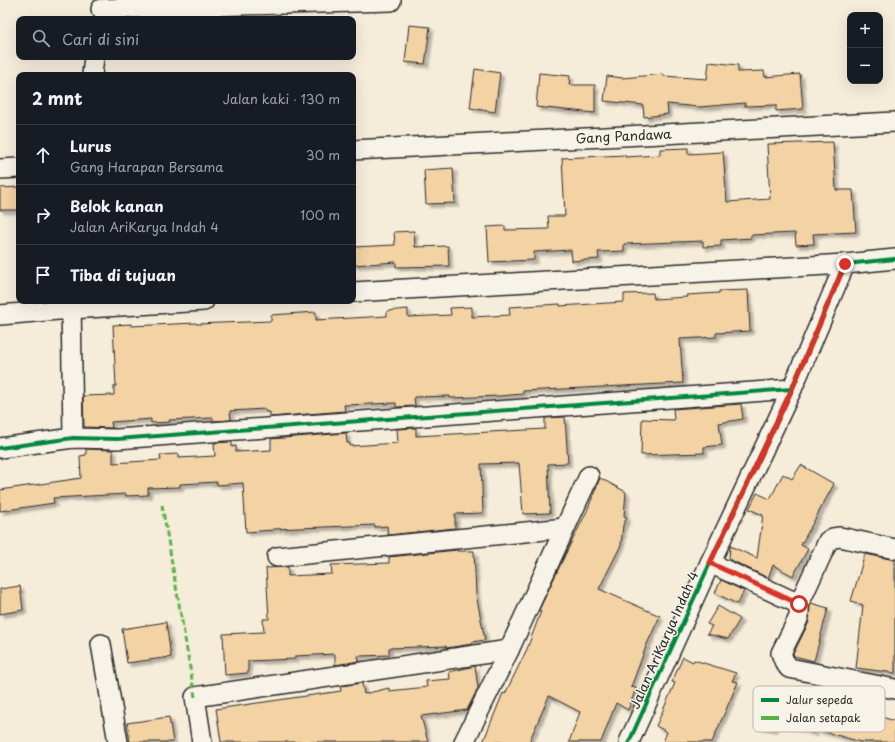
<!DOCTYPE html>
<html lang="id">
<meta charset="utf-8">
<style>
:root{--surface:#171b24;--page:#20242c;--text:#f1f3f6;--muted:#9ea1a6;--line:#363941}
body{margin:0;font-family:"Playpen Sans",sans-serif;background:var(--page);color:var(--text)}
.controls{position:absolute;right:12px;top:12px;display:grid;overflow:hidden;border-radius:8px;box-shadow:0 4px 16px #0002}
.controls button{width:36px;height:36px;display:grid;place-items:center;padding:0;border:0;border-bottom:1px solid var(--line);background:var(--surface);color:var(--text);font:20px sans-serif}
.stop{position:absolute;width:12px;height:12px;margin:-9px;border:3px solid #d93025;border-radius:50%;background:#fff}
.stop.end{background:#d93025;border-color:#fff;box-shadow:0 1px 4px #0008}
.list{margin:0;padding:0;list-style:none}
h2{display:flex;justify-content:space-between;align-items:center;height:52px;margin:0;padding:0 16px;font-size:17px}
h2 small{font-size:13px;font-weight:400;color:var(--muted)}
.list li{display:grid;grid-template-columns:26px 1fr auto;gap:12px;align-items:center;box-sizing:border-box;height:60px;padding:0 16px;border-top:1px solid var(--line)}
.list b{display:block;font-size:15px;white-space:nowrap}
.list p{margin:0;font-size:13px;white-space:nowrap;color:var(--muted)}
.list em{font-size:13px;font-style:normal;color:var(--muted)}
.icon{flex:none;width:22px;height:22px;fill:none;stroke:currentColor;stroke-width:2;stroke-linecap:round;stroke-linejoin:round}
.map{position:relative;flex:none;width:895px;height:742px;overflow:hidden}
.search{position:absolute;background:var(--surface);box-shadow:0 4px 16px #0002;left:16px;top:16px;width:340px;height:44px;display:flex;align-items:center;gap:10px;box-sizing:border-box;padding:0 14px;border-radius:8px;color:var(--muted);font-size:15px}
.panel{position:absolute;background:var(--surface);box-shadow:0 4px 16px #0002;left:16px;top:72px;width:340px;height:232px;border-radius:8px}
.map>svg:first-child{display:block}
.building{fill:#f3d2a4;stroke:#2b2b2b;filter:url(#shadow)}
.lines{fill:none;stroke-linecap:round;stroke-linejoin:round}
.street-casing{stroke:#2b2b2b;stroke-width:22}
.street{stroke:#f7f3e8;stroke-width:19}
.quiet{stroke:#56b246;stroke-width:3;stroke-dasharray:6 3;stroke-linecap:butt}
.cycleway-casing{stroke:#f7f3e8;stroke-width:6}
.cycleway{stroke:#00873e;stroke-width:4}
.route{stroke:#d93025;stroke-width:5}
.labels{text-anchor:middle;stroke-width:3;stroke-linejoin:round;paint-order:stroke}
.street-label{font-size:13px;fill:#2b2b2b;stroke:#f7f3e8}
.key{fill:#f7f3e8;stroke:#bab7af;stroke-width:1}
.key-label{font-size:11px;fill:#2b2b2b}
</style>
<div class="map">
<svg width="895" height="742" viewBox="0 0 895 742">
<defs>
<filter id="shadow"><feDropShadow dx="3.5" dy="3.5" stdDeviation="1" flood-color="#0004"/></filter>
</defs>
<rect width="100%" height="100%" fill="#f6ecda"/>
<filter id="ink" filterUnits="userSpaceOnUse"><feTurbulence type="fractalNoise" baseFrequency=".025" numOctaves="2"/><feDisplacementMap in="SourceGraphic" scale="8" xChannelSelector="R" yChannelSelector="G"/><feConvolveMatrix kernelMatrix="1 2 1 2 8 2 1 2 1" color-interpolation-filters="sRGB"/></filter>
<g filter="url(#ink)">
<path class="building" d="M409 25 430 27 425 64 405 62Z
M709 62 738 65V72L764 71 765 77 800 74 803 109 776 111V105L745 106V103L700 107 667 104 668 114 644 117 643 105 604 101 607 76 623 78 663 74V76L707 79Z
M475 69 500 73 495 112 470 108Z
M539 73 570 76 569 85H595V113L536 107Z
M833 142 836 190H853L856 232 813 234 814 244 796 245 795 233 751 235V238L721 240V246L703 247V241L624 244V251L598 252 599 259 572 261 571 250 534 252V260L489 262 487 227 505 226V230L549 229 548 216H565L562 158 625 155V157L660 155V149L688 148V154L723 152 727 202 770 199 767 144Z
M453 168 455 203 426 204 424 170Z
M19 187V210H0V188Z
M414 231 415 247 448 246 449 266 396 267V262L353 265V247L395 245 394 232Z
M748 290 750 331 716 333V337L680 339 683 383 523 391V394L499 396 450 398V396L414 397 415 406 396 407V403L344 405 345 411 270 417V412H266L265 409 230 411 231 420 213 421V418L169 420 170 422 151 423V419L111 422 112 428 84 427 83 396 114 395V386H116L113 325 131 324V326L196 323V324L271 321V315L316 312V320L387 316V311L408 309V317L451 315 450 308 472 307V317L510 315 509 307 560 304V306L624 302V294L653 293 654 299 688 297 687 295 719 293V291Z
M741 404 743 419 719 423 722 445 704 447V453L641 455 642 419 674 420 673 409Z
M565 417 568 463 548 464 550 513 523 514 519 463 481 464 483 513 455 514V528L388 535 387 526 375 527V525L273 529V530L246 532 243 483 217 485V482L180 484V487L148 488V495L126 496V494L53 498 54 503 0 511V490L81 478 80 456 86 455V449L113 450V463L161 460 160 455 179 454V458L215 456 214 443 232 442V447L236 446V452L271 450V439L346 433 347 443H350V446L398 443 397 429 416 428V436L545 429V418Z
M801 465 834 484 801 545 808 549 793 576 773 565 768 578 729 559 730 546 757 558 763 515 749 509 757 493 770 499 783 474 792 479Z
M600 478 626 492 624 516 627 517 623 525 621 545 599 589 660 616 647 644 631 687 636 688 628 710 616 703 601 742H569L580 712 549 696 529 742H483L503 693 505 694 527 649 541 611 539 610 566 553 587 511Z
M457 550V551H474L476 594 485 640 472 642V644L446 648V646L389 648V655L358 656 359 661 335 665V654L295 656V659L248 661V673L225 675 223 634 264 632 263 619H269L266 568 288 567V576L332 574 331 565 389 563V557Z
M865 554 895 560V673L856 668 863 605 851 601Z
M721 580 744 591 737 604 715 593Z
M20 586 23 610 0 614V589Z
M811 603 828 608 814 661 794 656 793 654 809 622 810 606Z
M718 606 740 619 728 639 707 634 712 626 707 624Z
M166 622 171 657 127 663 122 629Z
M683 657 693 662 694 660 736 673 732 681 738 682 712 742H663L667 732 656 726 675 683 672 682Z
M475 666 478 688 467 710 421 716 428 742H221L216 709 341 691 340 686 362 683 364 694 389 688V691L427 687 426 681 450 679 449 672Z
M763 689 788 695 789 690 895 721V742H861L815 729 814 733 776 721 774 729 755 725Z
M169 717 173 742H130L127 723Z"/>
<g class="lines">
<g class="street-casing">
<g id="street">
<path d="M101 9 391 1"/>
<path d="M92 75 94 57"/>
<path id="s1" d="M353 150 895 122"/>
<path d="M0 169 19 168"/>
<path d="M353 292 845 264"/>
<path d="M71 301 73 438"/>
<path d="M0 315 70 309 204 301"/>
<path d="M0 448 73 438 117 439 792 389"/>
<path d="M277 557 565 528"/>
<path d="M710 563 799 604V617L781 653 784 661 789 668 895 689"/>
<path d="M799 604 828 541 833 538 840 537 895 549"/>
<path d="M101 644 118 742"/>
<path d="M202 742 195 697 509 650"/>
<path d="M464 742 509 650 589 476"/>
<path d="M629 742 710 563 792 389 845 264 895 259"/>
</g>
</g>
<use href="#street" class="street"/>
<path class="quiet" d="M162 505 195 697"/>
<g class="cycleway-casing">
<path id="cycleway" d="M0 448 73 438 117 439 792 389
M629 742 710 563 792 389 845 264 895 259"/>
</g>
<use href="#cycleway" class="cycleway"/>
</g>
</g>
<g class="lines" filter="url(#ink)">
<path class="route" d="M799 604 710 563 792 389 845 264"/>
</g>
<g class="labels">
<g class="street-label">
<text dy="5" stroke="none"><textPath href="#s1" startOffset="271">Gang Pandawa</textPath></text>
<text transform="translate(664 640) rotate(-66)" y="5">Jalan AriKarya Indah 4</text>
</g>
</g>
<rect x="753" y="686" width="132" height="46" rx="6" class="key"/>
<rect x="761" y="698" width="18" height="4" fill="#00873e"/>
<rect x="761" y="716" width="18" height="4" fill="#56b246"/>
<g class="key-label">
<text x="786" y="704">Jalur sepeda</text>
<text x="786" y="722">Jalan setapak</text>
</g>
</svg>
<div class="controls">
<button>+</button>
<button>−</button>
</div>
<div class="stop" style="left:799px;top:604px"></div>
<div class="stop end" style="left:845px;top:264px"></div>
<div class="search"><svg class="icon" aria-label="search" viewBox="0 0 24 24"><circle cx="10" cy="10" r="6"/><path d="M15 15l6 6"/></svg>Cari di sini</div>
<section class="panel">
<h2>2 mnt<small>Jalan kaki · 130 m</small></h2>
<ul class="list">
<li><svg class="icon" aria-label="ahead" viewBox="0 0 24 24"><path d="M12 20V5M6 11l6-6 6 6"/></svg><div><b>Lurus</b><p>Gang Harapan Bersama</p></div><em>30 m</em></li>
<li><svg class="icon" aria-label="right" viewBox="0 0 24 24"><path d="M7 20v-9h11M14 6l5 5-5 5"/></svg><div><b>Belok kanan</b><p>Jalan AriKarya Indah 4</p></div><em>100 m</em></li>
<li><svg class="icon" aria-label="arrive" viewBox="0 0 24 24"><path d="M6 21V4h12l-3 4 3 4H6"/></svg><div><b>Tiba di tujuan</b></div></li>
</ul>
</section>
</div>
